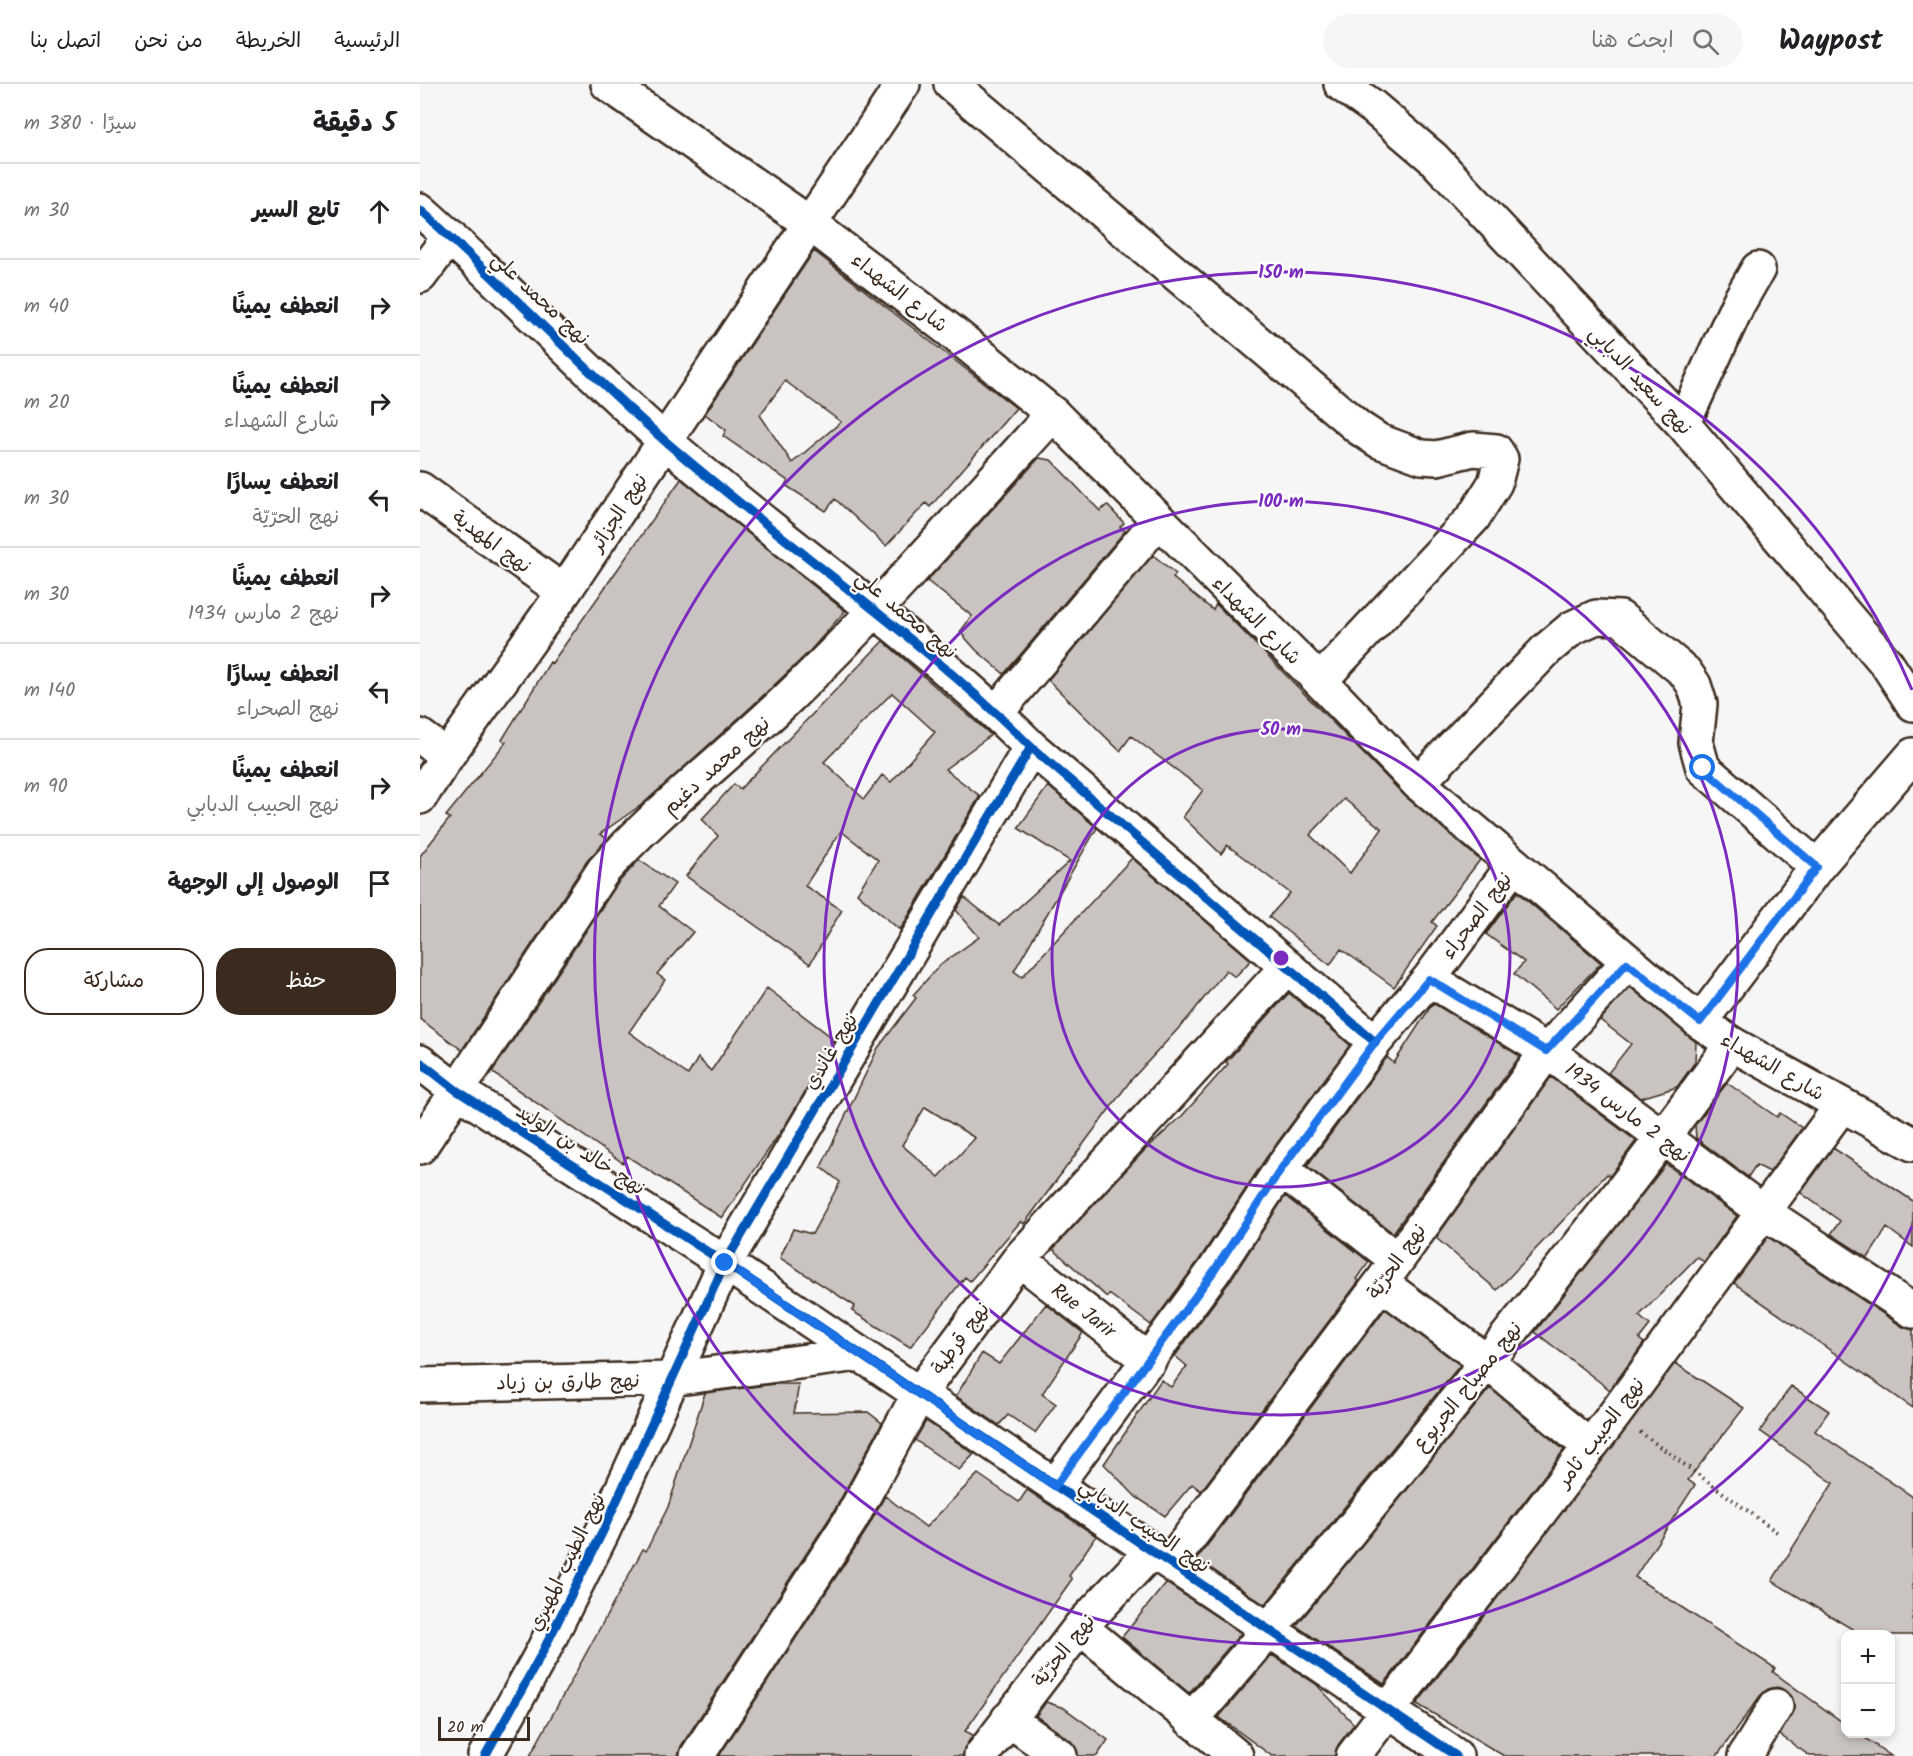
<!DOCTYPE html>
<html lang="ar">
<meta charset="utf-8">
<style>
:root{--surface:#fff;--page:#f6f6f6;--text:#202124;--muted:#757577;--line:#e0e0e0;--accent:#3b2a1e}
body{margin:0;font-family:Kalam,"Playpen Sans Arabic",sans-serif;background:var(--page);color:var(--text);direction:rtl}
.controls{position:absolute;right:18px;bottom:18px;display:grid;overflow:hidden;border-radius:12px;box-shadow:0 3px 9px #0003}
.controls button{width:54px;height:54px;display:grid;place-items:center;padding:0;border:0;border-bottom:2px solid var(--line);background:var(--surface);color:var(--text);font:30px sans-serif}
.scale{position:absolute;left:18px;bottom:15px;width:92px;box-sizing:border-box;padding-left:6px;border:3px solid #3b2a1e;border-top:0;font-size:16px;line-height:21px;white-space:nowrap;color:#3b2a1e;-webkit-text-stroke:4px #fff;paint-order:stroke}
.stop{position:absolute;width:18px;height:18px;margin:-14px;border:4px solid #1a73e8;border-radius:50%;background:#fff}
.stop.end{background:#1a73e8;border-color:#fff;box-shadow:0 2px 6px #0008}
.list{margin:0;padding:0;list-style:none}
h2{display:flex;justify-content:space-between;align-items:center;height:78px;margin:0;padding:0 24px;font-size:26px}
h2 small{font-size:20px;font-weight:400;color:var(--muted)}
.list li{display:grid;grid-template-columns:39px 1fr auto;gap:18px;align-items:center;box-sizing:border-box;height:96px;padding:0 24px;border-top:2px solid var(--line)}
.list b{display:block;font-size:22px;white-space:nowrap}
.list p{margin:0;font-size:20px;white-space:nowrap;color:var(--muted)}
.list em{font-size:20px;font-style:normal;color:var(--muted)}
.actions{display:flex;gap:12px;padding:18px 24px}
.actions a{flex:1;padding:14px 0;border:2px solid var(--accent);border-radius:24px;text-align:center;font-size:21px;color:var(--accent)}
.actions .main{background:var(--accent);color:#fff}
.icon{flex:none;width:33px;height:33px;fill:none;stroke:currentColor;stroke-width:2;stroke-linecap:round;stroke-linejoin:round}
.map{position:relative;flex:none;width:1493px;height:1672px;overflow:hidden;direction:ltr}
header{display:flex;align-items:center;gap:36px;box-sizing:border-box;height:84px;padding:0 30px;background:var(--surface);border-bottom:2px solid var(--line)}
header strong{font-size:28px}
nav{display:flex;gap:33px;margin-inline-start:auto;font-size:21px}
.search{width:420px;height:54px;background:var(--page);display:flex;align-items:center;gap:15px;box-sizing:border-box;padding:0 21px;border-radius:33px;color:var(--muted);font-size:22px}
main{display:flex}
aside{flex:1;background:var(--surface)}
.map>svg:first-child{display:block}
.building{fill:#c9c3c1;stroke:#3b2a1e;stroke-width:1.5;fill-rule:evenodd}
.lines{fill:none;stroke-linecap:round;stroke-linejoin:round}
.street-casing{stroke:#3b2a1e;stroke-width:38}
.secondary-casing{stroke:#3b2a1e;stroke-width:38}
.path{stroke:#3b2a1e;stroke-width:4;stroke-dasharray:1.5 4.5;stroke-linecap:butt}
.street{stroke:#fff;stroke-width:33}
.secondary{stroke:#fff;stroke-width:33}
.cycleway-casing{stroke:#fff;stroke-width:13}
.cycleway{stroke:#0057b8;stroke-width:9}
.route{stroke:#1a73e8;stroke-width:8}
.ring{fill:none;stroke:#7b2cbf;stroke-width:3}
.labels{text-anchor:middle;stroke-width:4.5;stroke-linejoin:round;paint-order:stroke}
.street-label{font-size:20px;fill:#3b2a1e;stroke:#fff}
.centre{fill:#7b2cbf;stroke:#fff;stroke-width:3}
.ring-label{font-size:18px;text-anchor:middle;font-weight:bold;fill:#7b2cbf;stroke:#fff;stroke-width:4.5;stroke-linejoin:round;paint-order:stroke}
</style>
<header>
<strong>Waypost</strong>
<div class="search"><svg class="icon" aria-label="search" viewBox="0 0 24 24"><circle cx="10" cy="10" r="6"/><path d="M15 15l6 6"/></svg>ابحث هنا</div>
<nav><a>الرئيسية</a><a>الخريطة</a><a>من نحن</a><a>اتصل بنا</a></nav>
</header>
<main>
<div class="map">
<svg width="1493" height="1672" viewBox="0 0 1493 1672">
<rect width="100%" height="100%" fill="#f7f6f6"/>
<filter id="ink" filterUnits="userSpaceOnUse"><feTurbulence type="fractalNoise" baseFrequency=".0167" numOctaves="2"/><feDisplacementMap in="SourceGraphic" scale="12" xChannelSelector="R" yChannelSelector="G"/><feConvolveMatrix kernelMatrix="1 2 1 2 8 2 1 2 1" color-interpolation-filters="sRGB"/></filter>
<g filter="url(#ink)">
<path class="building" d="M394 167 596 324 510 423 506 419 466 462 415 415 406 427 365 401 368 397 303 352 306 346 285 330ZM365 297 421 338 372 379 340 331Z
M619 374 631 376 680 427 687 421 704 439 700 443 705 447 584 590 556 566 540 548 552 532 507 497Z
M261 395 425 527 388 569 330 624 224 719 180 750 187 755 167 777 42 966 0 935V772L30 734 26 732 86 658 82 656 130 578 132 579Z
M733 471 756 490 753 494 793 526 796 520 985 712 1060 776 1012 838 1017 842 974 903 921 865 910 881 849 833 870 809 807 761 801 770 763 733 783 706 711 652 700 667 628 596ZM924 715 962 745 930 789 890 751Z
M463 557 571 651 525 685 560 712 480 846 437 809 458 776 421 747 385 802 422 826 390 880 266 792 298 752 282 735 314 700 320 705ZM472 609 515 648 471 698 462 691 444 715 404 678Z
M628 702 677 744 594 887 602 893 712 774 831 876 815 893 806 886 769 933 711 996 604 1140 601 1137 550 1197 545 1193 490 1263 432 1227 435 1222 360 1174 373 1145 392 1150 420 1098 401 1083 458 964 496 914 493 911 519 882 559 853 536 826 544 813 579 841 650 777 598 744ZM505 1023 555 1054 519 1093 482 1061Z
M219 776 255 800 239 822 273 848 237 890 245 896 209 948 268 991 278 974 291 987 347 904 414 955 412 958 416 956 366 1040 302 1134 207 1072 203 1079 72 988 198 799Z
M1097 808 1181 879 1136 925 1094 890 1104 878 1066 850Z
M1210 903 1276 958 1275 978 1257 1003 1221 1014 1188 989 1211 960 1180 936Z
M869 909 930 961 846 1074 779 1176 731 1241 689 1210 687 1213 633 1165 723 1068 761 1033 808 980 806 978Z
M1013 919 1100 972 973 1149 887 1082 967 973 974 979Z
M1131 993 1216 1057 1190 1092 1187 1090 1077 1206 1016 1154Z
M1307 999 1357 1033 1360 1029 1382 1044 1350 1088 1336 1081 1328 1093 1276 1054 1275 1041Z
M1413 1064 1493 1117V1163L1467 1144 1448 1174 1411 1150 1420 1137 1381 1109Z
M1246 1080 1317 1132 1284 1178 1277 1173 1219 1232 1230 1241 1219 1255 1224 1259 1190 1306 1115 1248Z
M865 1112 949 1178 937 1195 939 1197 781 1407 772 1400 745 1432 716 1413 684 1380 741 1296 751 1303 767 1282 755 1272 810 1197Z
M1348 1153 1483 1243 1493 1246V1324L1314 1199Z
M626 1220 663 1249 622 1310 636 1320 615 1349 588 1331 579 1341 536 1312 562 1269 579 1280Z
M965 1225 1040 1281 845 1521 777 1475Z
M1255 1279 1324 1324 1268 1396 1275 1401 1215 1493 1355 1584 1353 1588 1425 1640V1650H1439L1471 1672H1390L1360 1651 1375 1622 1372 1613 1365 1606 1357 1603 1348 1605 1340 1612 1297 1672H1084L997 1620Z
M355 1300H379L374 1329 448 1328 462 1339 414 1427 261 1662 258 1672H110L223 1465 226 1467 248 1423 285 1309Z
M1371 1302 1409 1327 1395 1347 1493 1413V1551H1442L1352 1497 1413 1399 1340 1347Z
M1070 1304 1144 1366 964 1600 876 1542Z
M506 1337 554 1370 539 1386 495 1356Z
M558 1390 599 1418 607 1406 676 1452 649 1492 652 1495 545 1647 553 1651 546 1661 543 1672H299L446 1447 465 1412 506 1443Z
M746 1499 821 1549 769 1609 702 1553Z
M852 1571 896 1600 934 1640 918 1661 915 1672H852L799 1633Z
M626 1618 644 1624 688 1656 677 1672H658L651 1657 616 1632Z"/>
<g class="lines">
<g class="street-casing">
<path id="street" d="M531 0 939 344 959 357 1002 373 1017 374 1053 365 1076 367 1081 375 1075 399 1053 434 900 597
M921 0 953 23 1013 74 1263 340 1467 580 1493 620
M0 126C84 200 161 283 245 357 365 461 498 551 611 663L955 958
M0 192 30 152
M1263 340 1318 220 1338 185
M0 405 144 508
M576 629 738 437
M0 652 27 672
M998 699 1126 566 1152 544 1176 533 1200 534 1265 588 1274 601 1280 620 1276 659 1283 684 1397 783
M0 713 27 672 144 508 483 0
M1009 895 1127 967 1342 1127 1493 1227
M1280 938 1397 783 1493 671
M0 978 36 1006 305 1179 1036 1672
M0 1063 183 787C238 725 306 674 366 616 460 526 545 426 633 330
M861 1085 977 1176
M599 1175 729 1277
M961 1199 1067 1278 1169 1362
M0 1301 251 1295 439 1270
M635 1402 794 1187 861 1085 955 958 1009 895 1093 782
M750 1479 961 1199 1127 967 1207 879
M660 1543 816 1672
M588 1635 640 1672
M771 1636C857 1538 938 1437 1020 1336 1120 1212 1219 1088 1312 960
M65 1672 122 1569 183 1447 305 1179 611 663
M277 1672 430 1437 499 1310 599 1175 866 884
M561 1672 660 1543 732 1467
M933 1672 1195 1330 1422 1021
M1325 1672 1356 1622"/>
</g>
<g class="secondary-casing">
<path id="secondary" d="M188 0 389 139 532 248 633 330 900 597 998 699 1280 938 1312 960 1493 1060"/>
</g>
<path class="path" d="M1220 1348 1358 1449"/>
<use href="#street" class="street"/>
<use href="#secondary" class="secondary"/>
<g class="cycleway-casing">
<path id="cycleway" d="M0 126C84 200 161 283 245 357 365 461 498 551 611 663L955 958
M0 978 36 1006 305 1179 1036 1672
M65 1672 122 1569 183 1447 305 1179 611 663"/>
</g>
<use href="#cycleway" class="cycleway"/>
</g>
</g>
<g class="lines" filter="url(#ink)">
<path class="route" d="M305 1179 635 1402 794 1187 861 1085 955 958 1009 895 1126 967 1207 879 1280 938 1397 783 1283 684"/>
</g>
<g class="ring">
<circle cx="861" cy="874" r="229"/>
<circle cx="861" cy="874" r="457"/>
<path d="M1492 1142A686 686 0 1 1 1492 606"/>
</g>
<g class="labels">
<g class="street-label">
<text transform="translate(480 208) rotate(38)" y="7">شارع الشهداء</text>
<text transform="translate(121 214) rotate(43)" y="7">نهج محمد علي</text>
<text transform="translate(1221 296) rotate(47)" y="7">نهج سعيد الدبابي</text>
<text transform="translate(198 428) rotate(-57)" y="7">نهج الجزائر</text>
<text transform="translate(72 457) rotate(36)" y="7">نهج المهدية</text>
<text transform="translate(487 530) rotate(40)" y="7">نهج محمد علي</text>
<text transform="translate(837 536) rotate(45)" y="7">شارع الشهداء</text>
<text transform="translate(296 681) rotate(-42)" y="7">نهج محمد دغيم</text>
<text transform="translate(1056 831) rotate(-53)" y="7">نهج الصحراء</text>
<text transform="translate(410 967) rotate(-59)" y="7">نهج غاندي</text>
<text transform="translate(1353 982) rotate(30)" y="7">شارع الشهداء</text>
<text transform="translate(1208 1028) rotate(37)" y="7">نهج 2 مارس 1934</text>
<text transform="translate(161 1065) rotate(33)" y="7">نهج خالد بن الوليد</text>
<text transform="translate(976 1177) rotate(-55)" y="7">نهج الحرّيّة</text>
<text transform="translate(664 1226) rotate(38)" y="7">Rue Jarir</text>
<text transform="translate(540 1254) rotate(-54)" y="7">نهج قرطبة</text>
<text transform="translate(148 1297) rotate(-1)" y="7">نهج طارق بن زياد</text>
<text transform="translate(1047 1302) rotate(-51)" y="7">نهج مصباح الجربوع</text>
<text transform="translate(1180 1348) rotate(-53)" y="7">نهج الحبيب ثامر</text>
<text transform="translate(725 1441) rotate(34)" y="7">نهج الحبيب الدبابي</text>
<text transform="translate(146 1478) rotate(-64)" y="7">نهج الطيب المهيري</text>
<text transform="translate(643 1566) rotate(-51)" y="7">نهج الحرّيّة</text>
</g>
</g>
<circle cx="861" cy="874" r="9" class="centre"/>
<g class="ring-label">
<text x="861" y="194">150 m</text>
<text x="861" y="423">100 m</text>
<text x="861" y="651">50 m</text>
</g>
</svg>
<div class="controls">
<button>+</button>
<button>−</button>
</div>
<div class="scale">20 m</div>
<div class="stop" style="left:1283px;top:684px"></div>
<div class="stop end" style="left:305px;top:1179px"></div>
</div>
<aside>
<h2>5 دقيقة<small>سيرًا · 380 m</small></h2>
<ul class="list">
<li><svg class="icon" aria-label="ahead" viewBox="0 0 24 24"><path d="M12 20V5M6 11l6-6 6 6"/></svg><div><b>تابع السير</b></div><em>30 m</em></li>
<li><svg class="icon" aria-label="right" viewBox="0 0 24 24"><path d="M7 20v-9h11M14 6l5 5-5 5"/></svg><div><b>انعطف يمينًا</b></div><em>40 m</em></li>
<li><svg class="icon" aria-label="right" viewBox="0 0 24 24"><path d="M7 20v-9h11M14 6l5 5-5 5"/></svg><div><b>انعطف يمينًا</b><p>شارع الشهداء</p></div><em>20 m</em></li>
<li><svg class="icon" aria-label="left" viewBox="0 0 24 24"><path d="M17 20v-9H6M10 6l-5 5 5 5"/></svg><div><b>انعطف يسارًا</b><p>نهج الحرّيّة</p></div><em>30 m</em></li>
<li><svg class="icon" aria-label="right" viewBox="0 0 24 24"><path d="M7 20v-9h11M14 6l5 5-5 5"/></svg><div><b>انعطف يمينًا</b><p>نهج 2 مارس 1934</p></div><em>30 m</em></li>
<li><svg class="icon" aria-label="left" viewBox="0 0 24 24"><path d="M17 20v-9H6M10 6l-5 5 5 5"/></svg><div><b>انعطف يسارًا</b><p>نهج الصحراء</p></div><em>140 m</em></li>
<li><svg class="icon" aria-label="right" viewBox="0 0 24 24"><path d="M7 20v-9h11M14 6l5 5-5 5"/></svg><div><b>انعطف يمينًا</b><p>نهج الحبيب الدبابي</p></div><em>90 m</em></li>
<li><svg class="icon" aria-label="arrive" viewBox="0 0 24 24"><path d="M6 21V4h12l-3 4 3 4H6"/></svg><div><b>الوصول إلى الوجهة</b></div></li>
</ul>
<div class="actions"><a class="main">حفظ</a><a>مشاركة</a></div>
</aside>
</main>
